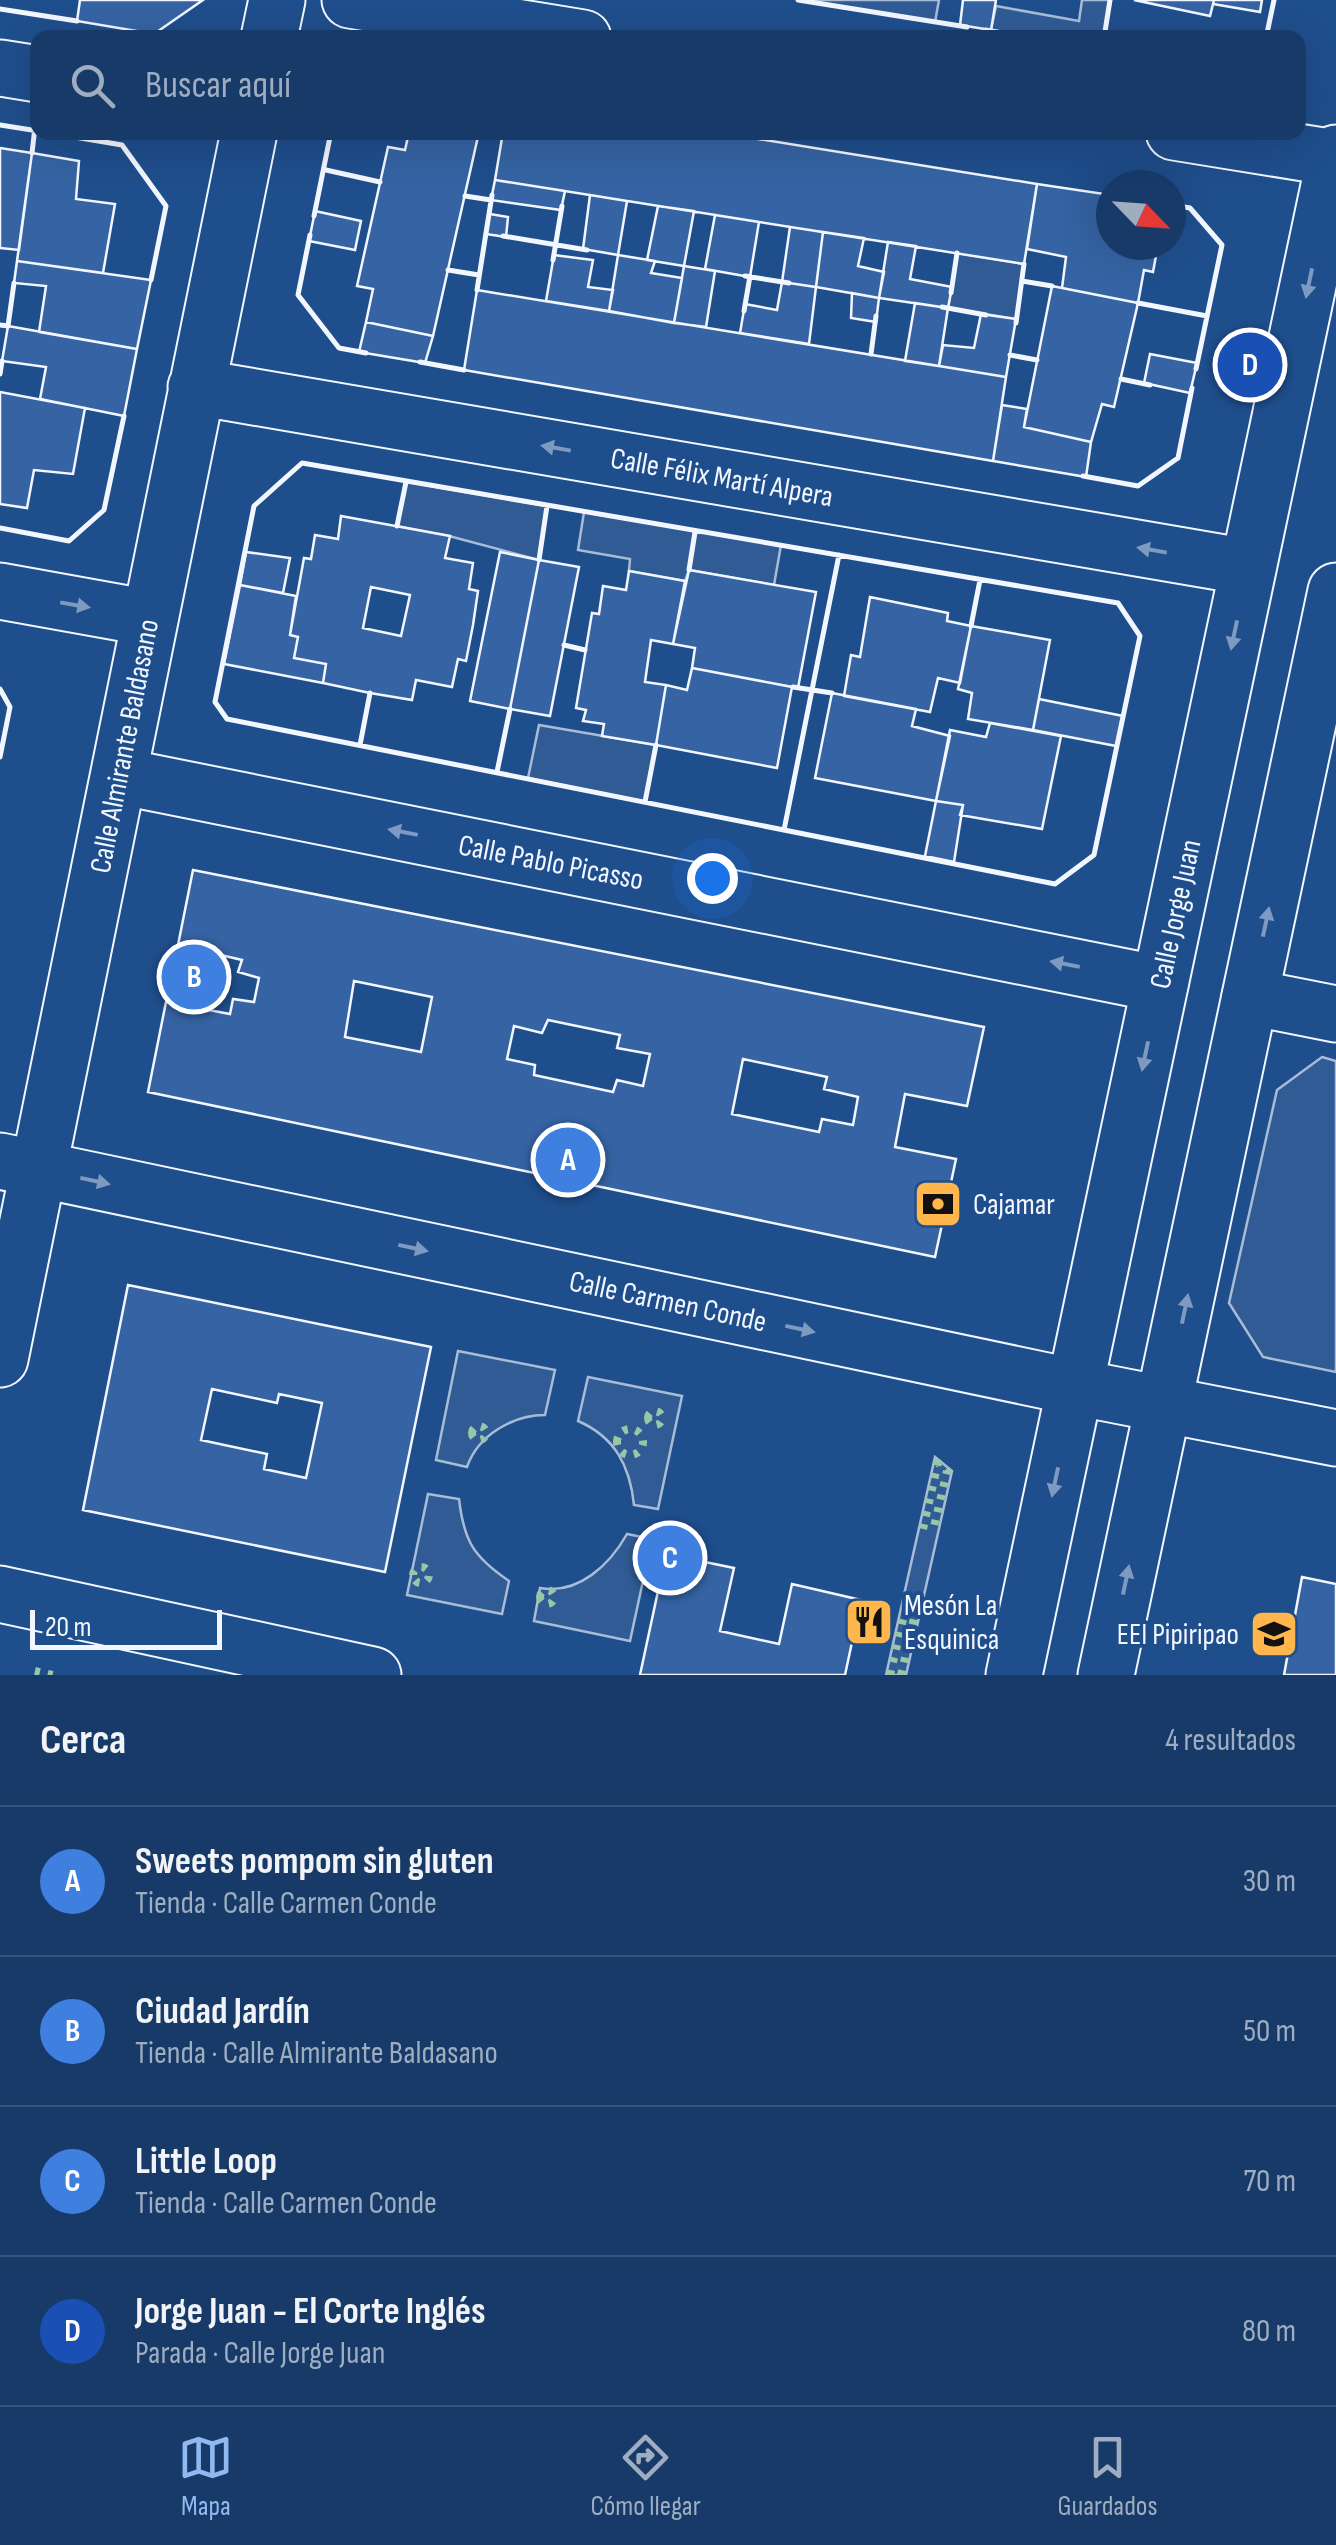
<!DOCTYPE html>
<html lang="es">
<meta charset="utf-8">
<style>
:root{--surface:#173a69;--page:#244571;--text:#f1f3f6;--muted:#9eadc0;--line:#36547d;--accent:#90b9f0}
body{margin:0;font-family:"Sofia Sans Condensed",sans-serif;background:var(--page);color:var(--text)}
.compass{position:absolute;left:1096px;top:170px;width:90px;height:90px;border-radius:50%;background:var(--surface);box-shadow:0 10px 40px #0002;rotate:115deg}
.scale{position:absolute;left:30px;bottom:25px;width:192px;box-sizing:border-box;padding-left:10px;border:5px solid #f2f6ff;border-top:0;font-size:28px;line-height:35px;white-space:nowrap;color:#f2f6ff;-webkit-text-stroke:8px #1f4e8c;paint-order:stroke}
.you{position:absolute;left:712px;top:878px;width:35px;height:35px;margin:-25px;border:8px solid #fff;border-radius:50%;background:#1a73e8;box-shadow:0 0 0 15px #1a73e833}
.badge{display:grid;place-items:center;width:65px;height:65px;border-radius:50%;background:var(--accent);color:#fff;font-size:32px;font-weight:700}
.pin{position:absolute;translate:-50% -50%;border:5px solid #fff;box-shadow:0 2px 10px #0006}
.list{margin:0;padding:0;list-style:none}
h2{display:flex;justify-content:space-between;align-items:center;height:130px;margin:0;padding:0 40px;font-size:42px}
h2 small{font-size:32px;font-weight:400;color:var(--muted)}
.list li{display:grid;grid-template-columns:65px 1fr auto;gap:30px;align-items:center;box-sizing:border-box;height:150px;padding:0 40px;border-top:2px solid var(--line)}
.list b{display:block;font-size:38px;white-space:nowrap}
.list p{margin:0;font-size:32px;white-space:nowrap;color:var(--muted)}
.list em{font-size:32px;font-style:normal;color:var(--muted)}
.icon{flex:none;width:55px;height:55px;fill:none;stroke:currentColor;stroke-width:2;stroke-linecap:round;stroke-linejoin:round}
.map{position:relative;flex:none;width:1336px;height:1675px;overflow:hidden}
.search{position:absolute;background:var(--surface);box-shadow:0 10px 40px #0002;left:30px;right:30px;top:30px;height:110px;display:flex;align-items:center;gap:25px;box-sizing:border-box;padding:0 35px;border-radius:20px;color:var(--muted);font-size:38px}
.sheet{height:730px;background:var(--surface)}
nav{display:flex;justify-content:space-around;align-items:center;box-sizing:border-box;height:140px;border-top:2px solid var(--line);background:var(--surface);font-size:28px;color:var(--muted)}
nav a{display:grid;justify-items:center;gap:5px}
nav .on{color:var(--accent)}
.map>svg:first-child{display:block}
.green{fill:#305b95;stroke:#a8bbd7;stroke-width:2.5}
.building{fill:#3563a3;stroke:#f2f6ff;stroke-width:2.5;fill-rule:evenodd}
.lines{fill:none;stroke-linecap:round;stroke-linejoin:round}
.minor-casing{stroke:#f2f6ff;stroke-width:59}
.major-casing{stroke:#f2f6ff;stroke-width:59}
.minor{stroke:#1f4e8c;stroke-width:55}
.major{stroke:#1f4e8c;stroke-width:55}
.hedge{stroke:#97c8a6;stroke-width:8;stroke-dasharray:5 8;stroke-linecap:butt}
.wall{stroke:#f2f6ff;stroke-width:5}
.oneway{fill:#7e9ac0}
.labels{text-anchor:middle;stroke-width:8;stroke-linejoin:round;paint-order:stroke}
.street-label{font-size:30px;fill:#f2f6ff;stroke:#1f4e8c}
.poi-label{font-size:30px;fill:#f2f6ff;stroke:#1f4e8c;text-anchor:start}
</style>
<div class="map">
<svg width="1336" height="1675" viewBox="0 0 1336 1675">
<rect width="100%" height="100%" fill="#1f4e8c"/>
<path class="green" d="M798 0H939L935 22Z
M1082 0H1111L1104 37H1034L991 30 996 6 1079 21Z
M957 253 1024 264 1016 319 948 308Z
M406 482 547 506 539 560 449 536 397 526Z
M584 512 781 545 774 585 689 570 685 581 629 571 630 559 578 550Z
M539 725 656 745 645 802 528 778Z
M1322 1057 1336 1061V1372L1263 1357 1229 1303 1277 1090Z
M458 1351 555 1370 545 1415C513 1415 478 1435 467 1467L436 1460Z
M588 1377 682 1396 658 1509 634 1505C630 1466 615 1437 578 1421Z
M935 1457 952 1471 906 1675H886Z
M428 1494 459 1499C464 1542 474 1557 509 1581L502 1614 407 1595Z
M627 1534 652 1539 630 1641 534 1621 540 1588C579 1595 610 1564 627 1534Z"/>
<path class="building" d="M80 0H203L154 34 77 21Z
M963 0H996L991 30 960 25Z
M1134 0H1214L1210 16Z
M1214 0H1262L1260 12 1213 4Z
M409 132H479L433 336 366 322 373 289 357 286 388 147 405 150Z
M503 132H715L1037 184 1024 264 495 180Z
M0 148 32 153 19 250 0 248Z
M32 153 79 161 76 199 115 204 103 273 17 261Z
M495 180 565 191 561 210 491 200Z
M1037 184 1111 195V245H1158L1153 272 1144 270 1138 303 1062 288 1066 257 1027 249Z
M590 195 627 201 618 255 583 249Z
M658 206 694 211 684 266 647 260Z
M315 211 361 221 355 250 309 241Z
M490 214 508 217 506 237 486 234Z
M715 215 759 222 750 277 705 269Z
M790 227 823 232 816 287 782 282Z
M823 232 864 238 858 266 884 272 879 298 816 287Z
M888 242 916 246 910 279 952 287 948 308 879 298Z
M554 255 593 260 588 287 613 290 609 311 546 301Z
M618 255 655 261 651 273 682 278 674 323 609 311Z
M17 261 151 280 137 349 39 332 46 286 14 283Z
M684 266 715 271 706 327 674 323Z
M782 282 816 287 809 344 740 333 745 304 777 310Z
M1052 286 1138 303 1114 407 1102 404 1091 442 1024 427Z
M477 290 1006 377 993 461 464 370Z
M852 293 879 298 876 322 851 318Z
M915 303 948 308 939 366 905 361Z
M981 314 1016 319 1006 377 939 366 943 345 974 348Z
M366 322 433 336 425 363 359 352Z
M8 326 137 349 124 416 40 399 46 367 2 361Z
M1150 354 1197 363 1190 393 1144 383Z
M0 392 85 408 73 474 34 470 27 508 0 504Z
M1002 405 1027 409 1024 427 1091 442 1086 477 993 461Z
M341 516 450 536 445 558 473 563 469 589 478 591 473 625 466 661 458 659 452 687 416 680 412 700 370 693 323 683 326 664 294 658 298 637 290 635 304 558 311 559 315 535 338 539ZM371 587 410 595 401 636 363 628Z
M246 552 290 558 283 593 240 585Z
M500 552 539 560 510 709 470 701Z
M539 560 579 567 550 716 510 709Z
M689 570 816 592 798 688 692 668 695 648 673 644Z
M629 571 685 581 673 644 651 640 645 682 666 685 656 745 602 736 604 724 583 721 586 710 576 708 592 613 599 614 603 586 626 590Z
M240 585 296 596 290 635 298 637 294 658 326 664 323 683 224 664Z
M870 597 948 613 947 621 971 626 960 683 938 678 930 712 844 696 851 655 860 657Z
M971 626 1050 640 1033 730 968 719 972 693 958 689Z
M692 668 792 687 777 768 656 745 666 685 687 690Z
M832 693 916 709 912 726 950 736 936 801 815 778Z
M1039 699 1123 716 1116 746 1033 730Z
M990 723 1061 736 1042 829 960 815 963 805 936 801 950 730 986 737Z
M936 801 963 805 954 862 925 856Z
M193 870 984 1027 967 1106 905 1094 895 1147 956 1159 935 1257 148 1092 166 1002 230 1014 233 999 254 1002 259 978 238 972 242 960 178 945ZM354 981 432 997 421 1052 345 1037ZM548 1020 620 1035 617 1048 650 1054 643 1086 617 1080 613 1092 534 1075 535 1065 507 1059 514 1026 542 1033ZM743 1059 827 1077 824 1089 858 1097 853 1125 822 1119 819 1132 732 1114Z
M128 1285 431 1347 385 1572 83 1510ZM212 1389 277 1403 279 1394 322 1403 306 1478 264 1469 267 1454 201 1440Z
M666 1554 734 1568 720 1631 779 1644 792 1584 861 1600 845 1675H640Z
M1302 1577 1336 1584V1675H1284Z"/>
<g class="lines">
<g class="minor-casing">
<path id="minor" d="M350 0 583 38
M269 38 277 0
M0 68 38 74
M1174 132 1335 158
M196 387 1248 567
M0 591 150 618
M119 776 1160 984
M1250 997 1336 1014
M0 1161 1075 1387 1336 1438
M0 1359 249 132
M0 1594 373 1675"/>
</g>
<g class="major-casing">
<path id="major" d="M1014 1675 1336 153
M1106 1675 1336 591"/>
</g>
<use href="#minor" class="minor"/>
<use href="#major" class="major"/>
<path class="hedge" d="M648 1418a7 7 0 1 1 14 0a7 7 0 1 1-14 0Z
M472 1433a7 7 0 1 1 14 0a7 7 0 1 1-14 0Z
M617 1442a13 13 0 1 1 26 0a13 13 0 1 1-26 0Z
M923 1529 938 1463 947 1471 933 1531
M413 1575a8 8 0 1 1 16 0a8 8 0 1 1-16 0Z
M540 1597a7 7 0 1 1 14 0a7 7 0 1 1-14 0Z
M35 1671 53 1675
M890 1675 904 1615
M901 1675 914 1618"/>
<path class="wall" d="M798 0 967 27
M0 9 77 21
M986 30 1031 38
M1104 38 1110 0
M1266 38 1274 0
M0 125 38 131
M45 132 122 145 166 206 151 280
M32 153 35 127
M326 170 380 182
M465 196 491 200
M1171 205 1190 208 1222 245 1196 369
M314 216 331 132
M310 235 298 295 339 348 366 353
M503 236 587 250
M553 260 562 206
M448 270 479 275
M745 276 789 283
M1022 281 1052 286
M477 290 492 195
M951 293 957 253
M1138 303 1207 316
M942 307 986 315
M744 311 750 276
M1016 323 1024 264
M0 325 8 326 14 283
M871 354 876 316
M1010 355 1037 360
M420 362 464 370
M0 374 2 361
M1121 379 1150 385
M302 463 1118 603 1140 636 1094 855 1055 884 227 719 215 702 254 506Z
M1083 476 1138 486 1178 458 1192 388
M397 526 406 482
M0 528 69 541 104 510 124 416
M539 560 547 506
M689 570 695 532
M971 626 980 580
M564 645 585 650
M793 687 832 693
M0 689 10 707 0 757
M360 745 370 693
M497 772 510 709
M645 802 656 745
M784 830 839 555"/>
</g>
<defs><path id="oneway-solid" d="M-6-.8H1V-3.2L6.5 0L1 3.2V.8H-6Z" transform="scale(2.5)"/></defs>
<g class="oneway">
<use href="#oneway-solid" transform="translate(1309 283) rotate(102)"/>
<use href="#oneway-solid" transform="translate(556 448) rotate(-170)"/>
<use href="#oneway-solid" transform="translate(1152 550) rotate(-170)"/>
<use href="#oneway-solid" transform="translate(75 605) rotate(10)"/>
<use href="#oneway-solid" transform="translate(1234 635) rotate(102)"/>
<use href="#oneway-solid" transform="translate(403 832) rotate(-169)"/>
<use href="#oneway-solid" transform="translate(1266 922) rotate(-78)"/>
<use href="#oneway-solid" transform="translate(1065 964) rotate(-169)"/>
<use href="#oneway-solid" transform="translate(1145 1056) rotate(102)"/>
<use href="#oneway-solid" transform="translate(95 1181) rotate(12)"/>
<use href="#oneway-solid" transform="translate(413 1248) rotate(12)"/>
<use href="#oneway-solid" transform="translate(1185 1309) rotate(-78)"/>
<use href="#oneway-solid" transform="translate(800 1329) rotate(12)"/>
<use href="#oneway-solid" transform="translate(1055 1482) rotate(102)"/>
<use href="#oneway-solid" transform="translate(1126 1580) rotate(-78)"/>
</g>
<defs>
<g id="bank-square" transform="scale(2.5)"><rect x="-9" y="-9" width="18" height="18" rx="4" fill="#ffb74d" stroke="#1f4e8c"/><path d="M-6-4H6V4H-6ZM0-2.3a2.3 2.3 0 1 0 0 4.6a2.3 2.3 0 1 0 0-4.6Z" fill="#111"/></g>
<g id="restaurant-square" transform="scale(2.5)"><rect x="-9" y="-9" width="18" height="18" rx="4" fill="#ffb74d" stroke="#1f4e8c"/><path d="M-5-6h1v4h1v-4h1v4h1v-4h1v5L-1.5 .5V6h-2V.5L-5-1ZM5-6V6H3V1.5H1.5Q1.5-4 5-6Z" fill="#111"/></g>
<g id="school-square" transform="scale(2.5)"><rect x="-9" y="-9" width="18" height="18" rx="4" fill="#ffb74d" stroke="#1f4e8c"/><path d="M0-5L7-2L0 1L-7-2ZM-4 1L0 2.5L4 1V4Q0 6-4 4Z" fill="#111"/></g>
</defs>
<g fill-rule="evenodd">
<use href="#bank-square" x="938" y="1204"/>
<use href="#restaurant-square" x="869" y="1622"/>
<use href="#school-square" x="1274" y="1634"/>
</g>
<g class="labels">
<g class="street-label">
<text transform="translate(722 477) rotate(10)" y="10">Calle Félix Martí Alpera</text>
<text transform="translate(124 746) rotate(-79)" y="10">Calle Almirante Baldasano</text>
<text transform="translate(551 862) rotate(11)" y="10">Calle Pablo Picasso</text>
<text transform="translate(1175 914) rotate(-78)" y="10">Calle Jorge Juan</text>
<text transform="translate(668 1301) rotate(12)" y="10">Calle Carmen Conde</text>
</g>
<g class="poi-label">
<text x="973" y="1214">Cajamar</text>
<text x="904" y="1615">Mesón La<tspan x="904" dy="34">Esquinica</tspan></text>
<text x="1239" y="1644" text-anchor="end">EEI Pipiripao</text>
</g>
</g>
</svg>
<svg class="compass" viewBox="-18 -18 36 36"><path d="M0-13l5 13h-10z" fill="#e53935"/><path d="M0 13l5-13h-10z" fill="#9eadc0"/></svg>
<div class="scale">20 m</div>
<div class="you"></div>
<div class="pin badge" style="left:568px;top:1160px;background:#3f7fe0">A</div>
<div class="pin badge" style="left:194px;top:977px;background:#3f7fe0">B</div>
<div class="pin badge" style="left:670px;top:1558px;background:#3f7fe0">C</div>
<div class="pin badge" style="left:1250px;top:365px;background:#1a4fb4">D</div>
<div class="search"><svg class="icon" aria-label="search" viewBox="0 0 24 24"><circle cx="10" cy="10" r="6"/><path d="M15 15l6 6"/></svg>Buscar aquí</div>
</div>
<section class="sheet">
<h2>Cerca<small>4 resultados</small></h2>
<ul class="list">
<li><span class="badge" style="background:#3f7fe0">A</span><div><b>Sweets pompom sin gluten</b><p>Tienda · Calle Carmen Conde</p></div><em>30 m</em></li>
<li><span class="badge" style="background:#3f7fe0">B</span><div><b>Ciudad Jardín</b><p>Tienda · Calle Almirante Baldasano</p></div><em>50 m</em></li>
<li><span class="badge" style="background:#3f7fe0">C</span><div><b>Little Loop</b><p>Tienda · Calle Carmen Conde</p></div><em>70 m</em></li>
<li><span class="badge" style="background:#1a4fb4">D</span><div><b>Jorge Juan - El Corte Inglés</b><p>Parada · Calle Jorge Juan</p></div><em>80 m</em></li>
</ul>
</section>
<nav>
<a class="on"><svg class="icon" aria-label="map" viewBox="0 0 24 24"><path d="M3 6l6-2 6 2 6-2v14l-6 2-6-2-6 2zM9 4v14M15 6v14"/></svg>Mapa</a>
<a><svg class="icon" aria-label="directions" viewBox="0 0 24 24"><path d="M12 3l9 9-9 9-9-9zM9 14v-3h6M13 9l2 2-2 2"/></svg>Cómo llegar</a>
<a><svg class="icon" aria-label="saved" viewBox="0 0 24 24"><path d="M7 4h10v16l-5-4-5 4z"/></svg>Guardados</a>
</nav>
